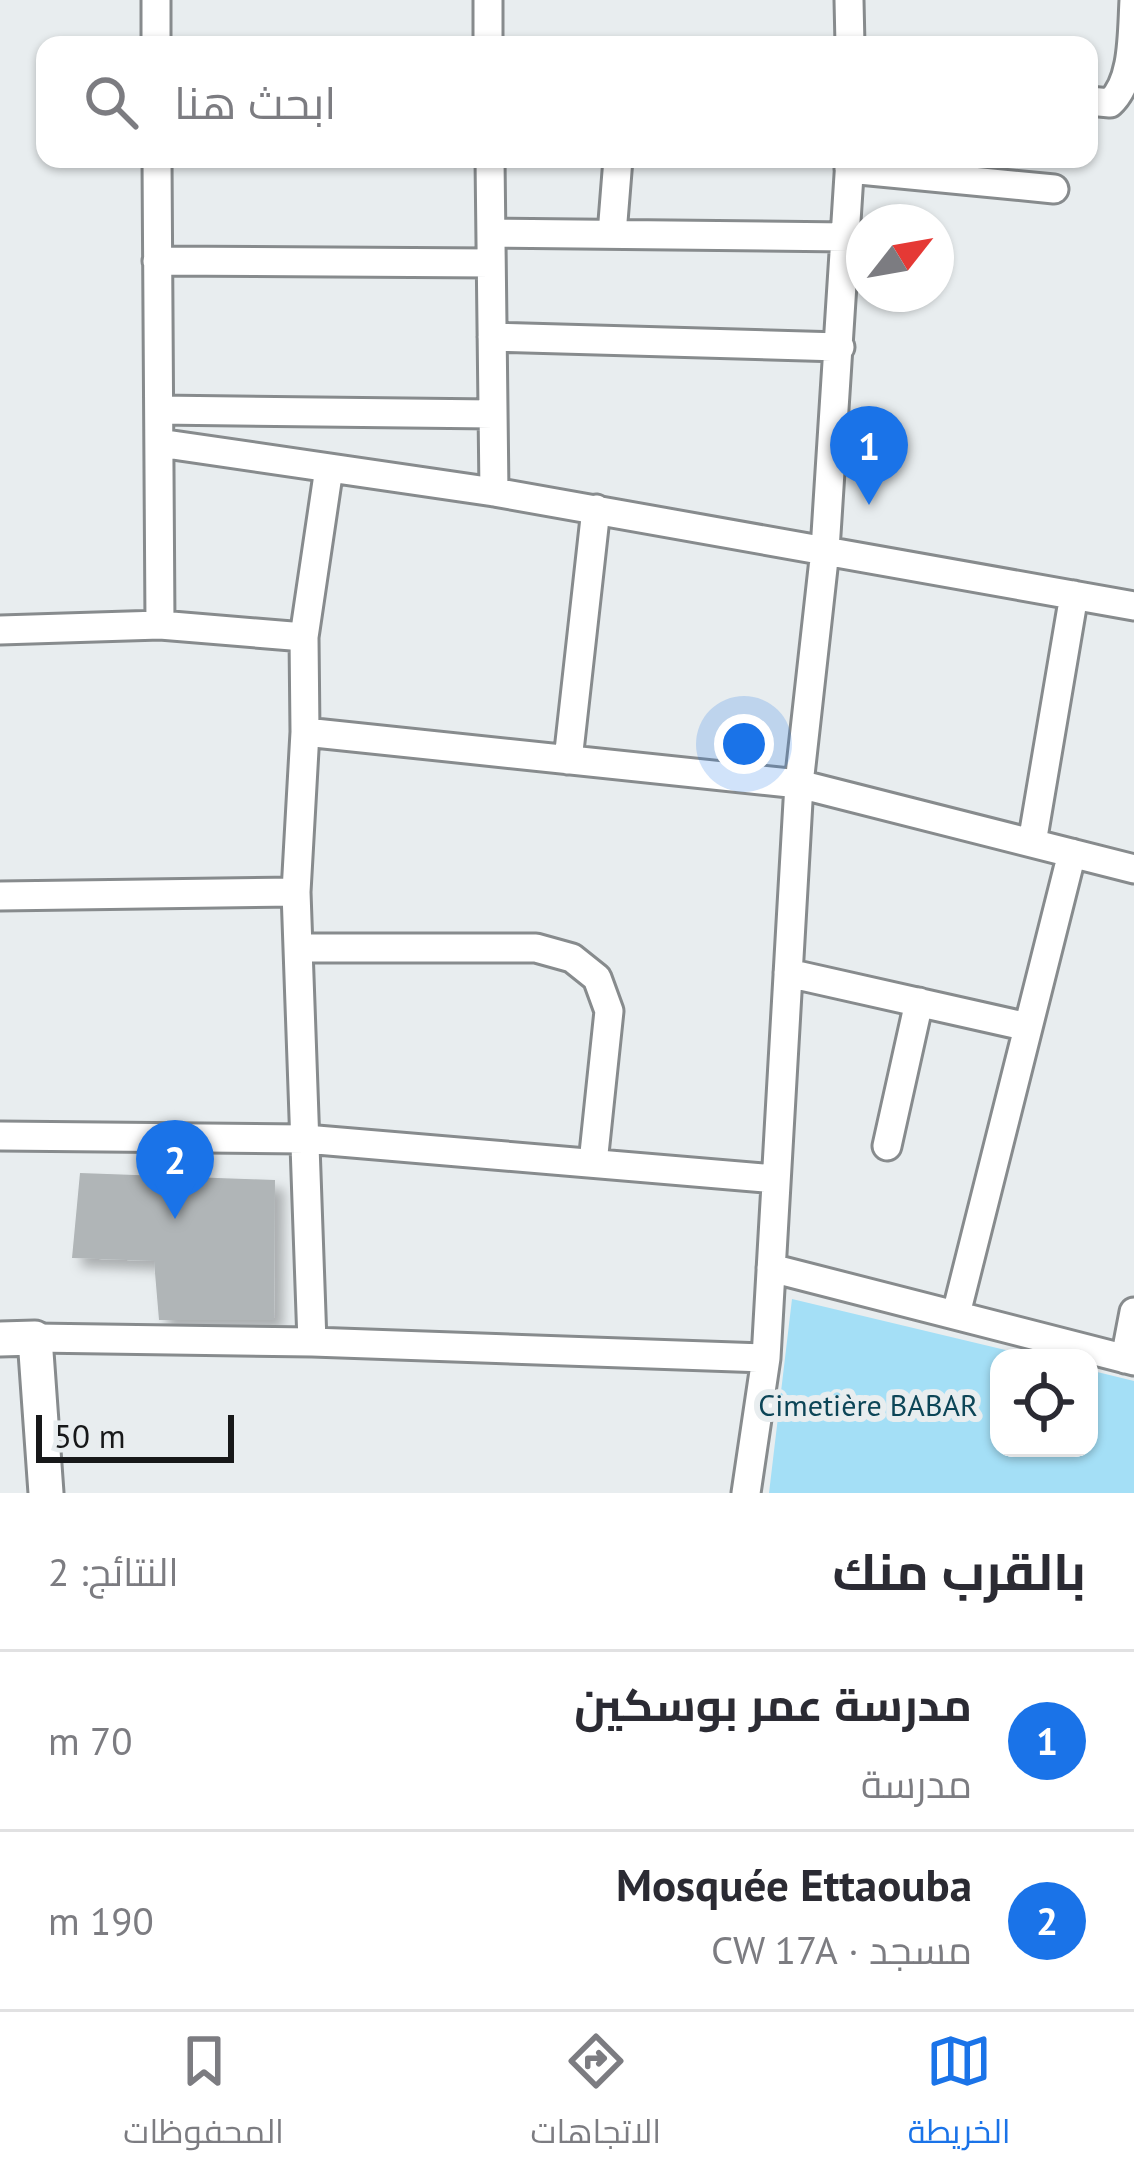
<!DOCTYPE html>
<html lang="ar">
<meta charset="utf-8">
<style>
:root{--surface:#fff;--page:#f7f7f7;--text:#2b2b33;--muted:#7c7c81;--line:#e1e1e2;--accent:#1a73e8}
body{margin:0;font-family:"PT Sans",Cairo,sans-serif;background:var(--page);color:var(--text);direction:rtl}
.controls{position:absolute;right:36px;bottom:36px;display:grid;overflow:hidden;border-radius:24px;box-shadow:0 3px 9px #0004}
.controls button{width:108px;height:108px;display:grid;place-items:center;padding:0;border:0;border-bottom:3px solid var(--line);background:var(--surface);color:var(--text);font:60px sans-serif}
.compass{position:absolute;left:846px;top:204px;width:108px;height:108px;border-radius:50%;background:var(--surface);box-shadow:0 3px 9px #0004;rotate:59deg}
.scale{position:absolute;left:36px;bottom:30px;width:198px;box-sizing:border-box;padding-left:12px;border:6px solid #171819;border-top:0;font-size:33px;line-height:42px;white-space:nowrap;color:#171819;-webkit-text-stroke:9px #e8edef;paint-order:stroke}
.you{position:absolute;left:744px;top:744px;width:42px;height:42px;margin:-30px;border:9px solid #fff;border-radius:50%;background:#1a73e8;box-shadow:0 0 0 18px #1a73e833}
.badge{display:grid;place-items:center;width:78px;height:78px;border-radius:50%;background:var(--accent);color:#fff;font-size:39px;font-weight:700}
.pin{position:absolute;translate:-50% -99px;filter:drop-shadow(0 3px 6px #0008)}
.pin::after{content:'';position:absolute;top:63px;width:42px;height:36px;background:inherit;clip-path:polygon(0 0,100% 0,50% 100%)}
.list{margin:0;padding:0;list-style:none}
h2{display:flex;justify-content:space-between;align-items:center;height:156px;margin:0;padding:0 48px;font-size:51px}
h2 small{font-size:39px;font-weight:400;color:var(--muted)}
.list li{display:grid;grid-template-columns:78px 1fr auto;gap:36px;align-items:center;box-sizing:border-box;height:180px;padding:0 48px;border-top:3px solid var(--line)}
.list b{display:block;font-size:45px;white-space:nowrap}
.list p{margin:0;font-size:39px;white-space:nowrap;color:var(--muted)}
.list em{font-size:39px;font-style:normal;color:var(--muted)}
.icon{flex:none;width:66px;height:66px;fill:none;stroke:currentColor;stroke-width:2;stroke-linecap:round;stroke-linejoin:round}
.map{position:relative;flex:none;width:1134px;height:1493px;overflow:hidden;direction:ltr}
.search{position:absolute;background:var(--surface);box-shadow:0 3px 9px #0004;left:36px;right:36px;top:36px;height:132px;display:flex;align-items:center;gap:30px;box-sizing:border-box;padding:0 42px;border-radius:24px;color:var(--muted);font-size:45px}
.sheet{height:516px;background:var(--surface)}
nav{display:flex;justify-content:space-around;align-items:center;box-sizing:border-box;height:168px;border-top:3px solid var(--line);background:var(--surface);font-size:33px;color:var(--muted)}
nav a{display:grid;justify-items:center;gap:6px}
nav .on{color:var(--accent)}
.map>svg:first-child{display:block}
.green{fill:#a4dff6}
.building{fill:#b0b5b7;filter:url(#shadow)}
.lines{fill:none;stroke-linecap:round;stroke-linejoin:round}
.minor-casing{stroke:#878b8d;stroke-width:33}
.major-casing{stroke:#878b8d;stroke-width:39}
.minor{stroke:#fff;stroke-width:27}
.major{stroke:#fff;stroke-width:33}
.labels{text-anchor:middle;stroke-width:12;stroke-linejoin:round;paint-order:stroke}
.park-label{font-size:30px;fill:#0c4557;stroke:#e8edef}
</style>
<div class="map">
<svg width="1134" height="1493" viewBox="0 0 1134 1493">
<defs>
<filter id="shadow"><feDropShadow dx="9" dy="9" stdDeviation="6" flood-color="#0004"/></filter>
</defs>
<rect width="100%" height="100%" fill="#e8edef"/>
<path class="green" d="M792 1299 1039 1358H999V1448H1089V1370L1134 1381V1493H769Z"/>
<path class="building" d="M80 1173 275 1180 274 1320H159L154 1261 72 1258Z"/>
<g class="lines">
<g class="minor-casing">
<path id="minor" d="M156 0V45
M488 0V45
M849 0 850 45
M1089 101 1110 103C1134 81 1132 34 1134 0
M157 159 160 625
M490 159 494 492
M849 169 1054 189
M491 233 848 237
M612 234 618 159
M157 261 491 263
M492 337 840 347
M159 410 493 414
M159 443 494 492 1134 606
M0 630 160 625 304 637
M305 732 799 784 1134 869
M568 760 596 509
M1032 843 1074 595
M0 896 296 892
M298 948H536L572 958 597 978 609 1011 593 1163
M788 973 1028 1027
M0 1136 305 1139 776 1179
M887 1146 919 1002
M771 1268 1134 1361
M956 1314 1072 853
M35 1338 312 1342 766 1358
M312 1342 296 892 305 732 304 637 329 468
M1125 1359 1134 1312
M746 1493 766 1358 799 784 825 550 850 159"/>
</g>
<g class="major-casing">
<path id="major" d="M0 1339 35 1338 46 1493"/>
</g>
<use href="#minor" class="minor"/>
<use href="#major" class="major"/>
</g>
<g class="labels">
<g class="park-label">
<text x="868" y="1416">Cimetière BABAR</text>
</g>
</g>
</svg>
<div class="controls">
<button><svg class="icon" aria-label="locate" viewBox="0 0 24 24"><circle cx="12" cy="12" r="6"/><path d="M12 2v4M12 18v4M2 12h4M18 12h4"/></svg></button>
</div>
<svg class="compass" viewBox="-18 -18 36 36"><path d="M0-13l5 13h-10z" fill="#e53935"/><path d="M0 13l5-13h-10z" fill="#7c7c81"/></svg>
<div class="scale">50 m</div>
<div class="you"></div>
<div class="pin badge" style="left:869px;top:505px">1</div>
<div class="pin badge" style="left:175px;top:1219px">2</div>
<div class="search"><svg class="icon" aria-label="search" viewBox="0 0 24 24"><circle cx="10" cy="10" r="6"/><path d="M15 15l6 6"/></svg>ابحث هنا</div>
</div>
<section class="sheet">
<h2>بالقرب منك<small>النتائج: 2</small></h2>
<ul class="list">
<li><span class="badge">1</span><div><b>مدرسة عمر بوسكين</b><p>مدرسة</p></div><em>70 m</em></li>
<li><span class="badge">2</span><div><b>Mosquée Ettaouba</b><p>مسجد · CW 17A</p></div><em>190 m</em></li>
</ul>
</section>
<nav>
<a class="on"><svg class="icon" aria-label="map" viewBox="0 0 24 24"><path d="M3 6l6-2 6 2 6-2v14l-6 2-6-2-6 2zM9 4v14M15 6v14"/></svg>الخريطة</a>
<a><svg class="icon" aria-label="directions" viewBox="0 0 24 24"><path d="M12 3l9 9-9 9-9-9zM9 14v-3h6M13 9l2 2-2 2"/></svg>الاتجاهات</a>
<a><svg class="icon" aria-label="saved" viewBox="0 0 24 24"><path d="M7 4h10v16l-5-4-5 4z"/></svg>المحفوظات</a>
</nav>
